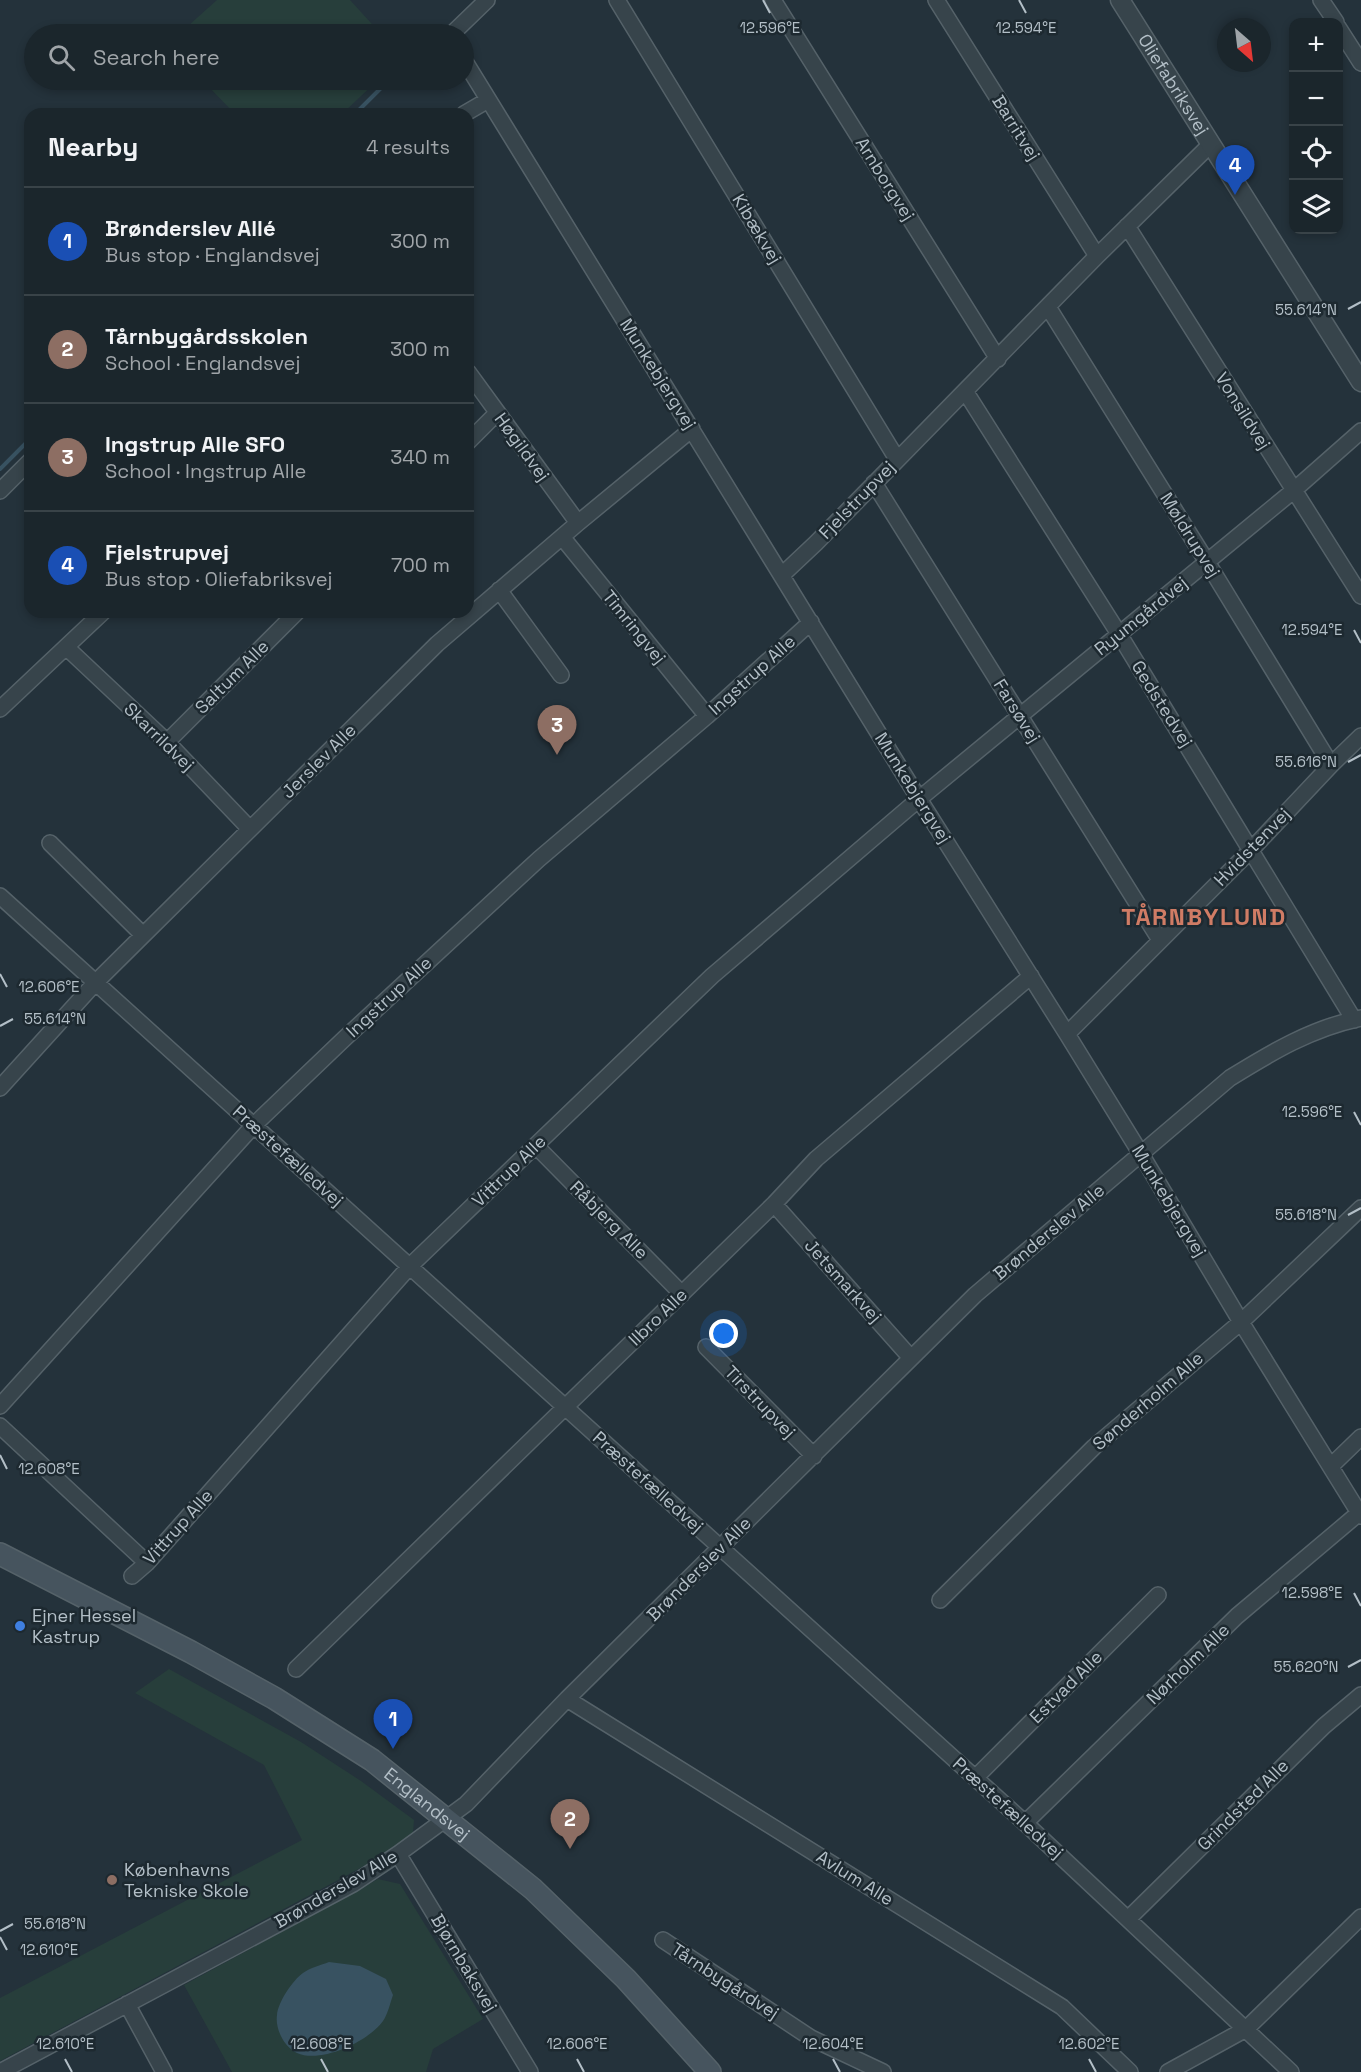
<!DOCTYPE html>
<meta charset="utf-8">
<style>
:root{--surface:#1b262c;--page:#283238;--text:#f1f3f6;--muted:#a0a5a9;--line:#394348;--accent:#b45309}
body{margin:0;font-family:"Space Grotesk",sans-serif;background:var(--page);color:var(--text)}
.controls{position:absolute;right:18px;top:18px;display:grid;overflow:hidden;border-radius:12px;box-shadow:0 3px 9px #0003}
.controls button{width:54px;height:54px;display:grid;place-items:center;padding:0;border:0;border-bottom:2px solid var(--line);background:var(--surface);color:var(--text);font:30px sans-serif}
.compass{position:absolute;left:1217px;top:18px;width:54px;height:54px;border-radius:50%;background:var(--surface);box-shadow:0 3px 9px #0003;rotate:152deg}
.you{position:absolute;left:724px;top:1334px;width:21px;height:21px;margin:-15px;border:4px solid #fff;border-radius:50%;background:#1a73e8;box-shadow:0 0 0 9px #1a73e833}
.badge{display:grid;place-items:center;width:39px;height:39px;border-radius:50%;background:var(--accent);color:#fff;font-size:20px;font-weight:700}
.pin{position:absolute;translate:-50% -50px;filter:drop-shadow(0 2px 3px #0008)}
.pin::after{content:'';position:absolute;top:32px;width:21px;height:18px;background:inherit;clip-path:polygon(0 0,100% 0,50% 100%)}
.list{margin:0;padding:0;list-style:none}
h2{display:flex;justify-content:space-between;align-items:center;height:78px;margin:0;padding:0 24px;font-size:26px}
h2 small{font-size:20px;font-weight:400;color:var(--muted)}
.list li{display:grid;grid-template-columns:39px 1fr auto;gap:18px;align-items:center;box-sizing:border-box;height:108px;padding:0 24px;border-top:2px solid var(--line)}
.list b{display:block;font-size:22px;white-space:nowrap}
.list p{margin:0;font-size:20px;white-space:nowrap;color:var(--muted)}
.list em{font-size:20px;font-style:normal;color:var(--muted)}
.icon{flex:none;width:33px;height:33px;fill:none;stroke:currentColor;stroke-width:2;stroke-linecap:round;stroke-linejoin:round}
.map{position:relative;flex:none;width:1361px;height:2072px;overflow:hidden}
.search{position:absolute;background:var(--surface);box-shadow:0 3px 9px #0003;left:24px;top:24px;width:450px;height:66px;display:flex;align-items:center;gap:15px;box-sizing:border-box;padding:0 21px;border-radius:33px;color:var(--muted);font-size:22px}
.panel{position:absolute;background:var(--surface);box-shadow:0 3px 9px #0003;left:24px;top:108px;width:450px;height:510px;border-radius:18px}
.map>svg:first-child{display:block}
.green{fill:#273e3b}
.water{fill:#385261}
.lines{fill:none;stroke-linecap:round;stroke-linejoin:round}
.stream{stroke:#385261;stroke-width:4}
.minor-casing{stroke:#556269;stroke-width:18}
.tertiary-casing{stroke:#556269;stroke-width:21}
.secondary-casing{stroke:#556269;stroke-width:24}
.minor{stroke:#37444b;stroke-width:15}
.tertiary{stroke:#37444b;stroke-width:18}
.secondary{stroke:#46545e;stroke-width:21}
.ticks{fill:none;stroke:#b3bfc7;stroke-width:2}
.shop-dot{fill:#3f7fe0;stroke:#1d2930;stroke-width:2}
.education-dot{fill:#8d6e63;stroke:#1d2930;stroke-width:2}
.labels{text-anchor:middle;stroke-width:5;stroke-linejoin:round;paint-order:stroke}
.street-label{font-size:18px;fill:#b3bfc7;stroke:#1d2930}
.poi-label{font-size:18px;fill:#b3bfc7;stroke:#1d2930;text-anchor:start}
.district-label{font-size:24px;font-weight:bold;letter-spacing:1.5px;fill:#d07c65;stroke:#1d2930}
.ticks-label{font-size:15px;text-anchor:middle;fill:#b3bfc7;stroke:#1d2930;stroke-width:5;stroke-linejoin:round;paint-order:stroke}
</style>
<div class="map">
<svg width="1361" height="2072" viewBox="0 0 1361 2072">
<rect width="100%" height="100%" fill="#24323b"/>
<path class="green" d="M217 0H350L381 34H179Z
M202 80H378L342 114H235Z
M169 1669 301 1742 361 1781 414 1820 413 1832 394 1850 0 2061V1998L302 1840 264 1765 135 1693Z
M378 1879 400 1884 483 2019 433 2049 426 2072H232L184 1985Z"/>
<path class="water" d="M329 1962 360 1966 386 1979 393 1995C390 2003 388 2014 383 2021 369 2041 321 2064 297 2053 284 2047 275 2029 277 2015 278 2002 293 1980 303 1973 310 1968 321 1965 329 1962Z"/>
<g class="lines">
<path class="stream" d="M355 114 389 80
M0 469 30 439"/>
<g class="minor-casing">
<path id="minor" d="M617 0 897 459
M773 0 998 359
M936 0 1097 256
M1321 0 1336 22
M1338 27 1361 63
M453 34 456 30 487 0
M464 60 919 799 1067 1034 1141 1154 1241 1322 1361 1516
M464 114 488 100
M1127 226 1361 596
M1048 307 1207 562 1331 765
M468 372 578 523
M965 391 1119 634 1354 1020
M468 442 497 413
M874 483 1160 940
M0 491 30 461
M562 537 707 716
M782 575 816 543 1097 256 1211 144
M499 590 561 675
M66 647 167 742 250 829
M0 709 103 612
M167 742 297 612
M50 843 143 935
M0 896 1025 1823 1291 2072
M1067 1034 1251 850 1331 765 1361 736
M0 1088 96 982 437 644 578 523 692 429
M536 1146 682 1294
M774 1204 911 1358
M706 1347 814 1456
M0 1406 254 1125 345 1038 539 859 707 716 811 622
M0 1426 147 1563
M1331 1466 1361 1437
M132 1576 147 1563 410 1266 712 976 919 799 1293 491 1361 431
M940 1600 1094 1447 1241 1322 1361 1208
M296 1669 774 1204 816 1159 1031 976
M567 1699 1062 2007 1130 2072
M975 1778 1158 1595
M1025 1823 1237 1616 1359 1513
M398 1854 530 2072
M1128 1919 1324 1726 1361 1695
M663 1940 811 2038 883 2072
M127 2004 164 2072
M0 2072 353 1884 398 1854 466 1804 567 1699 975 1295 1230 1078C1272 1052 1312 1028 1361 1018
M1168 2072 1246 2029 1361 1917"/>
</g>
<g class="tertiary-casing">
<g id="tertiary">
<path id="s1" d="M1120 0 1361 382"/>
</g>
</g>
<g class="secondary-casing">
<g id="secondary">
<path id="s2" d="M0 1554 191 1652 274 1698 372 1760 533 1889 626 1979 710 2072"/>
</g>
</g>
<use href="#minor" class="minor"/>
<use href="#tertiary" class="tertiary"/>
<use href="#secondary" class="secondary"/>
</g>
<path class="ticks" d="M763 0 770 13M1019 0 1026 13M1348 309 1361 302M1354 630 1361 643M1348 762 1361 755M0 974 7 987M0 1026 13 1019M1354 1112 1361 1125M1348 1215 1361 1208M0 1455 7 1469M1354 1593 1361 1606M1348 1667 1361 1660M0 1931 13 1924M0 1937 7 1950M65 2059 72 2072M321 2059 328 2072M577 2059 584 2072M833 2059 840 2072M1089 2059 1096 2072"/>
<circle class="shop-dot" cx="20" cy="1626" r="6"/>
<circle class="education-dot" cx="112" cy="1880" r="6"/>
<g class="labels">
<g class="street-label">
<text dy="6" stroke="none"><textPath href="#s1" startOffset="100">Oliefabriksvej</textPath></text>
<text transform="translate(1016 128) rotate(58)" y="6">Barritvej</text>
<text transform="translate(885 179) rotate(58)" y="6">Arnborgvej</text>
<text transform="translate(757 229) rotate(59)" y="6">Kibækvej</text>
<text transform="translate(658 374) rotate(58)" y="6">Munkebjergvej</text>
<text transform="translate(1243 411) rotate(58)" y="6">Vonsildvej</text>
<text transform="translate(522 447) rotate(54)" y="6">Høgildvej</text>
<text transform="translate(857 500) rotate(-46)" y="6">Fjelstrupvej</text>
<text transform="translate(1190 535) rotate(58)" y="6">Møldrupvej</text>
<text transform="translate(1141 616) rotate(-39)" y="6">Ryumgårdvej</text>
<text transform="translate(634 627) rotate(51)" y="6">Timringvej</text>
<text transform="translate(752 675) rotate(-42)" y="6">Ingstrup Alle</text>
<text transform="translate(232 677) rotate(-45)" y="6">Saltum Alle</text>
<text transform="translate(1162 704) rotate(58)" y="6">Gedstedvej</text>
<text transform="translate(1017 711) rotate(58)" y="6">Farsøvej</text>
<text transform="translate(159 737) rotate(44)" y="6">Skarrildvej</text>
<text transform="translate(319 761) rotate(-45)" y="6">Jerslev Alle</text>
<text transform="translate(913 788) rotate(58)" y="6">Munkebjergvej</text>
<text transform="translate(1252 847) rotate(-46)" y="6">Hvidstenvej</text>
<text transform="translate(389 997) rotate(-43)" y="6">Ingstrup Alle</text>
<text transform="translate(288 1156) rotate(42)" y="6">Præstefælledvej</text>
<text transform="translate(509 1171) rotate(-44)" y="6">Vittrup Alle</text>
<text transform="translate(1169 1201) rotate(59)" y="6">Munkebjergvej</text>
<text transform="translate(609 1220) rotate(45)" y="6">Råbjerg Alle</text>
<text transform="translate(1049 1232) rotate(-40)" y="6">Brønderslev Alle</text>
<text transform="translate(843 1281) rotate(48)" y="6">Jetsmarkvej</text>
<text transform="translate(658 1317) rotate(-44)" y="6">Ilbro Alle</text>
<text transform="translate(1148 1401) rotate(-41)" y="6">Sønderholm Alle</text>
<text transform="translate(760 1402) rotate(46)" y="6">Tirstrupvej</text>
<text transform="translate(648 1482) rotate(42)" y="6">Præstefælledvej</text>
<text transform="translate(178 1527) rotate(-48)" y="6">Vittrup Alle</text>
<text transform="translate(699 1569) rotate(-45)" y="6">Brønderslev Alle</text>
<text transform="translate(1188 1664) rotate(-44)" y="6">Nørholm Alle</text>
<text transform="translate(1066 1687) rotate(-45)" y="6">Estvad Alle</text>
<text dy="6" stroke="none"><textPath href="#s2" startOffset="496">Englandsvej</textPath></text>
<text transform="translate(1243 1805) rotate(-45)" y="6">Grindsted Alle</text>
<text transform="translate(1008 1808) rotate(42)" y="6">Præstefælledvej</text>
<text transform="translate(855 1878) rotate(32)" y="6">Avlum Alle</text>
<text transform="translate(336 1889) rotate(-30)" y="6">Brønderslev Alle</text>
<text transform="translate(464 1963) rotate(59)" y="6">Bjørnbaksvej</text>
<text transform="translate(725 1981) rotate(33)" y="6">Tårnbygårdvej</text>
</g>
<g class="poi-label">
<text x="32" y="1622">Ejner Hessel<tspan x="32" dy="21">Kastrup</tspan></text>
<text x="124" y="1876">Københavns<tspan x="124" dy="21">Tekniske Skole</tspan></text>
</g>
<g class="district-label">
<text x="1204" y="925">TÅRNBYLUND</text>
</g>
</g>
<g class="ticks-label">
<text x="770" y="33">12.596°E</text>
<text x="1026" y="33">12.594°E</text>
<text x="1306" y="315">55.614°N</text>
<text x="1312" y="635">12.594°E</text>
<text x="1306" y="767">55.616°N</text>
<text x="49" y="992">12.606°E</text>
<text x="55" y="1024">55.614°N</text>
<text x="1312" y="1117">12.596°E</text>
<text x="1306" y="1220">55.618°N</text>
<text x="49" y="1474">12.608°E</text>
<text x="1312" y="1598">12.598°E</text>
<text x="1306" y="1672">55.620°N</text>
<text x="55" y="1929">55.618°N</text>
<text x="49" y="1955">12.610°E</text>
<text x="65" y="2049">12.610°E</text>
<text x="321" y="2049">12.608°E</text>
<text x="577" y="2049">12.606°E</text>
<text x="833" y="2049">12.604°E</text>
<text x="1089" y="2049">12.602°E</text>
</g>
</svg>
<div class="controls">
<button>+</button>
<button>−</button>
<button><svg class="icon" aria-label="locate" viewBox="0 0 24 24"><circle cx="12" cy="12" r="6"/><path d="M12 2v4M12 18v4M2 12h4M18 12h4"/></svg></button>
<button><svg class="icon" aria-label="layers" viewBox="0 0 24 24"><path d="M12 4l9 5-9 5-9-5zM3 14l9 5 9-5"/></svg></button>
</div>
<svg class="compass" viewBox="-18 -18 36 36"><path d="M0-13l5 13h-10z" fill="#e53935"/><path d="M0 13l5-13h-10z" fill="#a0a5a9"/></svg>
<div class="you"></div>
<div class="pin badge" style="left:393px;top:1749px;background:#1a4fb4">1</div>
<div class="pin badge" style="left:570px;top:1849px;background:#8d6e63">2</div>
<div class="pin badge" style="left:557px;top:755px;background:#8d6e63">3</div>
<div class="pin badge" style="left:1235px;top:195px;background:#1a4fb4">4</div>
<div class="search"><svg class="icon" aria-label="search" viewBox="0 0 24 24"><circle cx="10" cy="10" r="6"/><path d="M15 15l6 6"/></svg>Search here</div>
<section class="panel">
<h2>Nearby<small>4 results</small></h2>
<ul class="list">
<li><span class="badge" style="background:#1a4fb4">1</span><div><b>Brønderslev Allé</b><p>Bus stop · Englandsvej</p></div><em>300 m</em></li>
<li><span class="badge" style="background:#8d6e63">2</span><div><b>Tårnbygårdsskolen</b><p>School · Englandsvej</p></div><em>300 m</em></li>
<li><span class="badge" style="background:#8d6e63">3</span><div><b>Ingstrup Alle SFO</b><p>School · Ingstrup Alle</p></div><em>340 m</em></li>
<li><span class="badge" style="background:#1a4fb4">4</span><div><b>Fjelstrupvej</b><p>Bus stop · Oliefabriksvej</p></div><em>700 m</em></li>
</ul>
</section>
</div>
